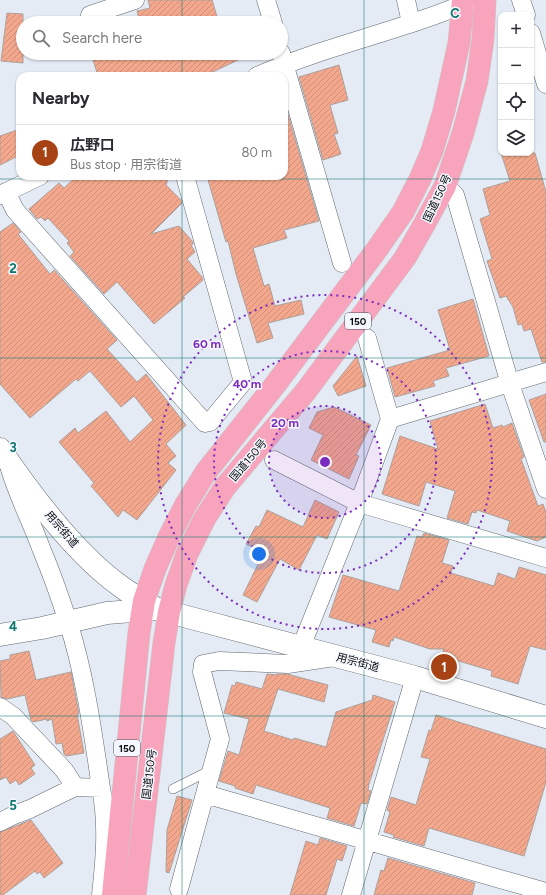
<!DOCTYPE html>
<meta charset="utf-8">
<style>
:root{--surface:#fff;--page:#f7f7f7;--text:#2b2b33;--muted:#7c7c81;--line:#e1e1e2;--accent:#a74215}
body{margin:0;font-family:Figtree,"Noto Sans JP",sans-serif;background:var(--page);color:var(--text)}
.controls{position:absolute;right:12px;top:12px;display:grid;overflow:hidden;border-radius:8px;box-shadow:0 1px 3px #0004}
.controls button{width:36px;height:36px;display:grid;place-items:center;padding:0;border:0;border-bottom:1px solid var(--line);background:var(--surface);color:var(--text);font:20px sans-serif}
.you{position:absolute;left:259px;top:554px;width:14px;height:14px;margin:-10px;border:3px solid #fff;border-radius:50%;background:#1a73e8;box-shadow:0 0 0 6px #1a73e833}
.badge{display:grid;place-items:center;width:26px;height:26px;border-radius:50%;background:var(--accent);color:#fff;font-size:13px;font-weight:700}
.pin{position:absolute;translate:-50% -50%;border:2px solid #fff;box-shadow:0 1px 4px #0006}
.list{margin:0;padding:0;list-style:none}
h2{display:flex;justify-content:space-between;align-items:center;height:52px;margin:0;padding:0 16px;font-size:17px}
h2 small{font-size:13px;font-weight:400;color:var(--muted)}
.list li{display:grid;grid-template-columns:26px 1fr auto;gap:12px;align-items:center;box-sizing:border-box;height:56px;padding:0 16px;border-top:1px solid var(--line)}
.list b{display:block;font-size:15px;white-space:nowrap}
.list p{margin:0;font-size:13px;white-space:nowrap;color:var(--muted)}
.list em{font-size:13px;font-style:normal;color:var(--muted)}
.icon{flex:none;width:22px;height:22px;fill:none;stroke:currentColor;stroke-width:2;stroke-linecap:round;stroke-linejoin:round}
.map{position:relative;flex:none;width:546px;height:895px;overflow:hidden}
.search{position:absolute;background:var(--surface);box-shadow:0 1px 3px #0004;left:16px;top:16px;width:272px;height:44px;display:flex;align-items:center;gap:10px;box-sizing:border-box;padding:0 14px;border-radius:22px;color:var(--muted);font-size:15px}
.panel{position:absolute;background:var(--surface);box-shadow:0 1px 3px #0004;left:16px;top:72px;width:272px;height:108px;border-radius:12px}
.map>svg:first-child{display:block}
.building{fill:url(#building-hatch);stroke:#aca09c}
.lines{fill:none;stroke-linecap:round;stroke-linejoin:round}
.service-casing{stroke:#61676f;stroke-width:10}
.minor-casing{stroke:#61676f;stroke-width:19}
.tertiary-casing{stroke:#61676f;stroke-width:23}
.secondary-casing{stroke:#61676f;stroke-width:23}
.trunk-casing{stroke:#c9caca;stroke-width:23}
.service{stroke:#fff;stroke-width:9}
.minor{stroke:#fff;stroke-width:18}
.tertiary{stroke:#fff;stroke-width:22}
.secondary{stroke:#fff;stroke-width:22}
.trunk{stroke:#f7a4bc;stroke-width:22}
.grid{fill:none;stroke:#0f766e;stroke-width:1;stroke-opacity:0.55}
.ring{fill:none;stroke:#7b2cbf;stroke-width:2;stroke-dasharray:2 4}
.labels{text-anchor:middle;stroke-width:3;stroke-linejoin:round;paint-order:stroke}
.shield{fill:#f4f8fe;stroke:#505357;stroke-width:1}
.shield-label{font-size:10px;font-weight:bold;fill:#0a0c0f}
.street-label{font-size:11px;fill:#0a0c0f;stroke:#f4f8fe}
.grid-label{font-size:13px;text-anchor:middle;font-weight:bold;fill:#0f766e;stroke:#f4f8fe;stroke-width:3;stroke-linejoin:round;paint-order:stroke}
.centre{fill:#7b2cbf;stroke:#f4f8fe;stroke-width:2}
.ring-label{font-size:12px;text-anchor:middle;font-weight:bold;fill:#7b2cbf;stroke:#f4f8fe;stroke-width:3;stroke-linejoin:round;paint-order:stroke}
</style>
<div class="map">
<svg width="546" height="895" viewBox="0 0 546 895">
<defs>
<pattern id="building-hatch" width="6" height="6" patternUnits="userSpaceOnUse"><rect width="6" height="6" fill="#f3a88e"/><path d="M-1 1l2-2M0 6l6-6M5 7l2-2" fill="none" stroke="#cf8f79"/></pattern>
</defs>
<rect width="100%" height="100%" fill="#e4ebf5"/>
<path class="building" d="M148 0H212L219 23H140L137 11 150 8Z
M7 13 23 14V63L1 61Z
M91 53H253L204 76H98Z
M339 65 348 100 330 105 338 133 334 134 341 154 323 160 299 77Z
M284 101 319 221 284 230 287 238 253 248 264 286 269 284 275 306 301 300 304 314 268 323 273 338 257 343 236 274 228 241 226 242 207 176H284Z
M20 129V155L0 165V136Z
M501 153H535L546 192V362H542L531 329 524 331 522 324 518 325 513 307 506 296 500 298 487 261 492 259 480 219 490 215 483 189 510 181Z
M77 176H169L166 185 181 200 182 203 151 234 179 226 193 242V244L191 245 195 252 187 259 202 277 203 280 183 297 185 298 178 304 154 324 117 282 104 294 70 256 74 252 67 243 69 241 48 218 45 221 41 217 37 219 29 209 59 183 64 188Z
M13 223 21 232 18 234 50 274 54 270 117 340 107 349 137 382 146 374 186 425 166 444 176 456 168 463 176 470 137 520 123 510 118 517 91 486 94 483 59 442 75 428 78 433 106 411 130 442 153 420 134 396 121 407 90 371 78 381 76 379 30 418 0 384V232Z
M473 299 489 356 446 368 449 376 433 381 435 386 395 397 387 368 450 350 438 310Z
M357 356 366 386 338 396 333 386Z
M546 394V442H544L529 400Z
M485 404 493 428 502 425 503 427 512 423 524 457 521 459 538 506 543 504 546 512V537L537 541 507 531 510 521 477 510 476 513 472 512 468 524 447 518 455 491 426 482 419 506 382 494 400 436 438 449 430 421Z
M334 407 371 425 356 455 359 456 349 479 311 460 323 435 309 428 317 412Z
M315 500 339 512 327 539 317 535 299 570 280 559 257 602 243 595 264 552 246 544 256 526 259 527 267 510 303 527Z
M424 533 449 540 442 563 453 566 451 573 494 586 498 573 515 579 519 567 546 575V650L530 646 518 684 491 676 492 671 442 656 444 649H430L394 637 393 641 391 640 389 647 372 642 376 630 329 617 343 575 399 591 417 536 422 537Z
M29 651 36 680 71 672 79 714H77L84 753 66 756 64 754 62 743 56 744 52 719 47 721V719L33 722 31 720 25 695 7 699 1 697 0 661 10 659V655Z
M267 674 276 675V674H287L328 685 324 702 278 689 264 731 293 740 294 738 326 747 336 712 372 700 373 695 395 702 369 784 368 790 371 791 367 804 361 803 354 826 327 818 330 808 256 785 253 794 235 788V786L219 781 228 751 239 755 249 719 224 713 232 685 235 686 236 682 262 689Z
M436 715 546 749V782L524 856 429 828 424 846 393 837 394 835 384 832 390 812 387 810 391 797 416 805 430 759 421 757 429 730 431 731Z
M13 731 35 765 31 768 35 774 19 785 16 780 10 784 6 777 0 780V739Z
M177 796 192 800 169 873 166 872 167 830Z
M31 820 63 863 44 878 40 872 37 874 35 871 3 895H0V832Z
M320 838 347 846 342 861 337 859 326 895H290L306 841 318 845Z
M388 858 475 883 472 895H374L381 870 384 871Z"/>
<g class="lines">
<g class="service-casing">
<path id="service" d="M173 789 211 770"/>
</g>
<g class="minor-casing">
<path id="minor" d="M266 0 273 23
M406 0 411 23
M521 0 526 15
M90 15 135 0
M531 33 546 84
M281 53 342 263
M257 76C327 45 403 31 473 0
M445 186 455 195 510 384 546 489
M6 192 15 210 205 423 210 422 243 382 185 176
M0 195 40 176
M367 338 390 419
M274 460 359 503 546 558
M10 469C18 496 31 521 41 548 51 572 60 597 68 622 85 674 93 734 101 788L75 787
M301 647 359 503 390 419 546 372
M0 707 13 716 64 770 75 787 30 809 14 815 0 822
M101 788C108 824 105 859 101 895
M205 794 542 891
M179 889 220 739 202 672 203 664 219 661 288 664 334 657
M351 895 415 677"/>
</g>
<g class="tertiary-casing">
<path id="tertiary" d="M0 635 42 628 107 613 157 609 415 677 546 717"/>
</g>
<g class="secondary-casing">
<path id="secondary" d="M0 449C32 496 77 556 123 588 134 596 146 602 157 609"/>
</g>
<g class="trunk-casing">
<path id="trunk" d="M113 895 139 633 144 601 155 569 169 537 186 504 206 472 275 385 375 252 403 212 420 179 432 151 444 111 459 43 463 0
M135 895 164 643 169 612 176 585 187 554 205 518 225 487 306 391 405 258 425 223 445 186 463 133 477 81 483 39 485 0"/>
</g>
<use href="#service" class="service"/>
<use href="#minor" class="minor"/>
<use href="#tertiary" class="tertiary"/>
<use href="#secondary" class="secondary"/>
<use href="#trunk" class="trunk"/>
</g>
<path class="grid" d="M182 0V23M364 0V895M182 53V76M182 176V895M0 179H546M0 358H546M0 537H546M0 716H546"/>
<circle cx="325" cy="462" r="56" fill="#7b2cbf" fill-opacity=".12"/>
<g class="ring">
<circle cx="325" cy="462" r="56"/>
<circle cx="325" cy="462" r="111"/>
<circle cx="325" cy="462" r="167"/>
</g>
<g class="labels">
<g class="shield">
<rect x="345" y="313" width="26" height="16" rx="3"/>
<rect x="114" y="740" width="26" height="16" rx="3"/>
</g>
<g class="shield-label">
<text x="358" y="325">150</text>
<text x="127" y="752">150</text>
</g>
<g class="street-label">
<text transform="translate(437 198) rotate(-65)" y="4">国道150号</text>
<text transform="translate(248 460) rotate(-50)" y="4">国道150号</text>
<text transform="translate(62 529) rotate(49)" y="4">用宗街道</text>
<text transform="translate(358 662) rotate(15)" y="4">用宗街道</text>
<text transform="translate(149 774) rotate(-83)" y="4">国道150号</text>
</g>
</g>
<g class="grid-label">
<text x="455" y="18">C</text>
<text x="13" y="273">2</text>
<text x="13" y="452">3</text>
<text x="13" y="631">4</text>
<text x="13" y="810">5</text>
</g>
<circle cx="325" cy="462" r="6" class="centre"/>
<g class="ring-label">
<text x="207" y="348">60 m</text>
<text x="247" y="388">40 m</text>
<text x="285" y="427">20 m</text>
</g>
</svg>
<div class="controls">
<button>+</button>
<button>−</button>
<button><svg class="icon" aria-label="locate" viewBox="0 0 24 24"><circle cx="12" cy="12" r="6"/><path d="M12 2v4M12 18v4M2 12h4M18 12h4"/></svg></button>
<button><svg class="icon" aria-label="layers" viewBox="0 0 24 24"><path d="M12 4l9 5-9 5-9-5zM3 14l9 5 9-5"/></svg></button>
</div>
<div class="you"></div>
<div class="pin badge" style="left:444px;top:667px">1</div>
<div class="search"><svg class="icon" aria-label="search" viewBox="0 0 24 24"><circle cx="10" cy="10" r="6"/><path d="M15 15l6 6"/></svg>Search here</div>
<section class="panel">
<h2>Nearby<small></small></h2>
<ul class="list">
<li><span class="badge">1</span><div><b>広野口</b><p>Bus stop · 用宗街道</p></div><em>80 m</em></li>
</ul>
</section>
</div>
